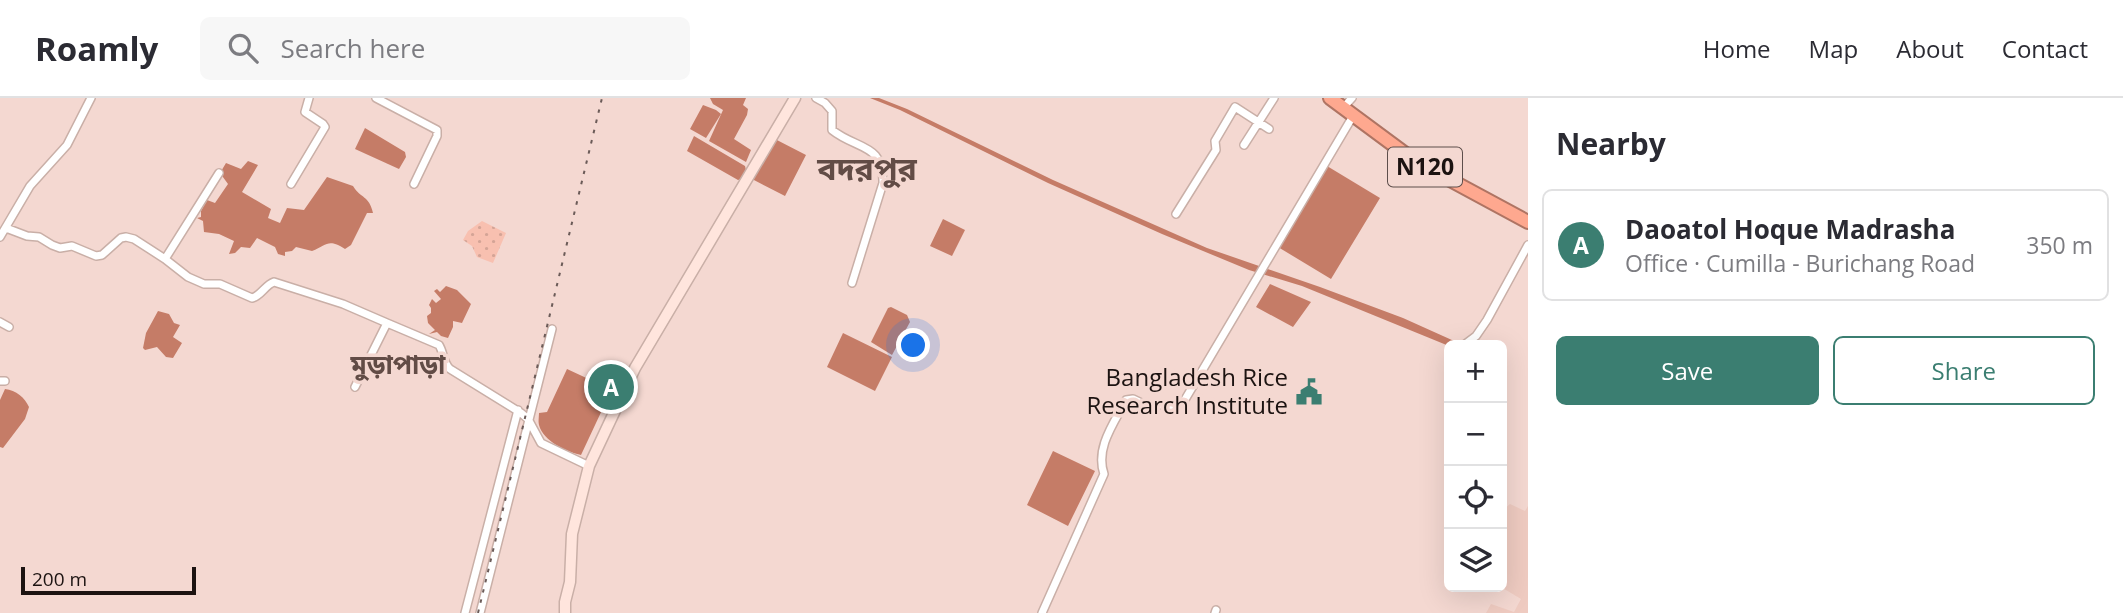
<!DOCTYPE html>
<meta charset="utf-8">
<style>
:root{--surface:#fff;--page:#f7f7f7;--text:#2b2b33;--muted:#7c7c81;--line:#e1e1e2;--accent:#3b7e71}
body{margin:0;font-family:"Open Sans","Noto Sans Bengali",sans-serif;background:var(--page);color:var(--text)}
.controls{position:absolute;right:21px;bottom:21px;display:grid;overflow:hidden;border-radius:10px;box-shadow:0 7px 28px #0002}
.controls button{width:63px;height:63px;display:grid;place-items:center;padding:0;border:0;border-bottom:2px solid var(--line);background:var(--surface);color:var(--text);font:35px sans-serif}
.scale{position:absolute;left:21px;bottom:18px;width:175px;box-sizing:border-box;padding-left:7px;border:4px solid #1c1311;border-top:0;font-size:19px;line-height:24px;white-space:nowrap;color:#1c1311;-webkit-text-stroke:5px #f4d8d1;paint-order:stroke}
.you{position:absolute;left:914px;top:248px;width:24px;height:24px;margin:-18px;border:5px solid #fff;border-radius:50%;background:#1a73e8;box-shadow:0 0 0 10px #1a73e833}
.badge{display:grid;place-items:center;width:46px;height:46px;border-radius:50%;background:var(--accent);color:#fff;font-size:23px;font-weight:700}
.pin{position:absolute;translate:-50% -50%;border:4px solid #fff;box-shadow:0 2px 7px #0006}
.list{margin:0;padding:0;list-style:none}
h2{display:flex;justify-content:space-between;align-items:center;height:91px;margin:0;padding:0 28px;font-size:30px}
h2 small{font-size:23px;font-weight:400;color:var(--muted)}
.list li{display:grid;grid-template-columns:46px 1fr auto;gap:21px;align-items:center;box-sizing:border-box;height:112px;margin:0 14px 14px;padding:0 14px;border:2px solid var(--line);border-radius:10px}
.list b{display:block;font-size:26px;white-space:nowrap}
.list p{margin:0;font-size:23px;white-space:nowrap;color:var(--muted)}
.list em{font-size:23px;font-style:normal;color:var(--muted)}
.actions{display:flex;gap:14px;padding:21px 28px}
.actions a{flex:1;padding:16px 0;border:2px solid var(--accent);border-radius:10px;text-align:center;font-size:24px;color:var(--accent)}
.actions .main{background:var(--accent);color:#fff}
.icon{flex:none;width:38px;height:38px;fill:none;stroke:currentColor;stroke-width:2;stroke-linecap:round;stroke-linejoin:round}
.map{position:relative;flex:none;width:1528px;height:515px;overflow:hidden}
header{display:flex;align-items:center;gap:42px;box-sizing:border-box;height:98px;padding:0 35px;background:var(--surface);border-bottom:2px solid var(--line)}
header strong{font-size:33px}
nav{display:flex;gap:38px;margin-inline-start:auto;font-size:24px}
.search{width:490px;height:63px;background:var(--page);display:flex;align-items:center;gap:18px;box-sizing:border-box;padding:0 24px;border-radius:10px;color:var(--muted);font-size:26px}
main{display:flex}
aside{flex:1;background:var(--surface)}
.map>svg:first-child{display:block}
.built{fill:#efcbc1}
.park{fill:url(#park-dots)}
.water{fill:#c57c67}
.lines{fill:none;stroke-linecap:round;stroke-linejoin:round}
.street-casing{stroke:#c9afa7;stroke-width:10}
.secondary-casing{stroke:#c9afa7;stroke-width:13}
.highway-casing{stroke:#af7463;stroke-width:16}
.street{stroke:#fff;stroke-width:7}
.secondary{stroke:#ffe5dd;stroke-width:10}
.highway{stroke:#fea88f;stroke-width:12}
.rail{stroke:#6b5b58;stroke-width:2;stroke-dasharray:3.5 7;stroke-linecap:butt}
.labels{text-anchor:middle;stroke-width:7;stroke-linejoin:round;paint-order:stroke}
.shield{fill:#f4d8d1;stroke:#5d4e4b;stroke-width:2}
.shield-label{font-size:23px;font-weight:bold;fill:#1c1311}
.poi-label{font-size:24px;fill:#1c1311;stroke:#f4d8d1;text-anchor:end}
.neighbourhood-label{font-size:26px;font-weight:bold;fill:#624c46;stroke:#f4d8d1}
.district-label{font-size:32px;font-weight:bold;fill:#624c46;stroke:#f4d8d1}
</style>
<header>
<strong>Roamly</strong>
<div class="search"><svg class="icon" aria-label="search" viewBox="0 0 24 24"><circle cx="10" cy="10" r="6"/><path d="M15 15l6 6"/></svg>Search here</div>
<nav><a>Home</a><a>Map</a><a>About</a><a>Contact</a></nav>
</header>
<main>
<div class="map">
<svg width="1528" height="515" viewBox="0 0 1528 515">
<defs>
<pattern id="park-dots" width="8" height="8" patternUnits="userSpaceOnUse" patternTransform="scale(1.75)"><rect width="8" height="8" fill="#f8c0b0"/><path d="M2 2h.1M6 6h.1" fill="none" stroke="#d4a496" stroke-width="1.8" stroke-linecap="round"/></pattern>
</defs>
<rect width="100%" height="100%" fill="#f4d8d1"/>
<path class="built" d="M1510 406 1525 413 1528 408V515H1486L1491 506 1514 514 1521 501 1501 489 1502 413Z"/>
<path class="park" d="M482 123 506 135 493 165 477 159 472 148 463 142 468 133Z"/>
<path class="water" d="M710 0H746L743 7 748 11 747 17 734 41 751 52 746 64 709 43 723 12 713 6Z
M870 0H879L907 11 1053 82 1207 150 1320 189 1403 220 1463 247 1449 248 1302 188 1249 172 1162 136 1048 85 900 12Z
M703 7 716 12 721 16 706 40 690 31Z
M365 30 405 54 406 59 399 71 355 51Z
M694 38 745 68 746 72 741 81 738 82 687 53Z
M773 40 806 57 785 98 752 81Z
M248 63 258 67 242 94 271 111 268 120 280 125 287 110 304 112 327 79 353 88C361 101 369 97 373 115H367L351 147 345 151C328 140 327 147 312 153L296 149 292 153 285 154V158L278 156 275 149 257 140 250 150 241 149 235 155 229 156 234 143 219 136 204 134 203 123 197 120 201 119V113L207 102 215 105 228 86 220 75 226 65 241 71Z
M1327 68 1380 100 1331 181 1278 149Z
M943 121 965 132 952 158 930 148Z
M1270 186 1311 204 1293 229 1256 209Z
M446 188 457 192 471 206 462 225 453 223V229L448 240 441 238 437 234 429 236 435 232 428 225 427 218 431 215V210L429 207 432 201 436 205 441 201 434 193 437 191 440 194Z
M891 209 907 217 910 224 892 257 871 244 888 210Z
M158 213 169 216 174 225 180 227 173 239 182 245 173 260 166 259 157 249 145 252 143 250 146 235Z
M843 235 892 259 875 293 827 269Z
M567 271 595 284 596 293 594 301 603 310 581 357C567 354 543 343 539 327 538 323 539 319 539 315L547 314Z
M5 291C16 292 25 300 29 309L25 321 3 350 0 349V302Z
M1053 353 1095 373 1068 428 1027 407Z"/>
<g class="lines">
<g class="street-casing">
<path id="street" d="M376 0 437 32V38L414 86
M816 0 825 5 832 13V32C857 52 884 45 883 85L852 185
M1343 10 1352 0
M1244 47 1274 0
M291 86 325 29 323 26 305 14 309 0
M1176 116 1216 52 1215 43 1235 9 1269 31
M6 130 27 138 39 139 52 147 60 150 72 148 96 158 102 157 121 140 126 139 134 141 165 161 188 179 204 186H220L252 200C261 198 265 187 274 184L343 206 387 225
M0 139 30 88 67 47 91 0
M165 161 219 75
M0 224 9 229
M1464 247 1476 238 1487 222 1528 147
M0 283H5
M355 289 387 225 439 247C444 255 443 265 450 271L521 315 528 321 541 345 589 368
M465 515 518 312
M480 515 552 231
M1042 515 1104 376C1095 350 1114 325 1126 302L1133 301 1154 311 1160 306 1176 312 1180 310 1353 18
M1215 515 1216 512"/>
</g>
<g class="secondary-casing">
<path id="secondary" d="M565 515V504L570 484 572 436 589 368 635 270 795 0"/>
</g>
<g class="highway-casing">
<path id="highway" d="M1330 0 1415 63 1528 124"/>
</g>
<use href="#street" class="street"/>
<use href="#secondary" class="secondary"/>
<use href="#highway" class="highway"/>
<path class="rail" d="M478 515 602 0"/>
</g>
<defs>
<g id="civic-bare" transform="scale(2.1)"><path d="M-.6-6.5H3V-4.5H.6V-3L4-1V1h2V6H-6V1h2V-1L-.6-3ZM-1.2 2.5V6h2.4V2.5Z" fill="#3b7e71" stroke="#f4d8d1" stroke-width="2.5" paint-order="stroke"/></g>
</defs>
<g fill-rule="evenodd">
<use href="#civic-bare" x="1309" y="294"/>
</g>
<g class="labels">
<rect class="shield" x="1388" y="49.5" width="74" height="39" rx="5"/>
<g class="shield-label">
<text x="1425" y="77">N120</text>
</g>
<g class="poi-label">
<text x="1288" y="288">Bangladesh Rice<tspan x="1288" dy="28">Research Institute</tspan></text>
</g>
<g class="neighbourhood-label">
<text x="398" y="276">মুড়াপাড়া</text>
</g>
<g class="district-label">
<text x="867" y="82">বদরপুর</text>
</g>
</g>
</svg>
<div class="controls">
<button>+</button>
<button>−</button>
<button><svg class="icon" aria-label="locate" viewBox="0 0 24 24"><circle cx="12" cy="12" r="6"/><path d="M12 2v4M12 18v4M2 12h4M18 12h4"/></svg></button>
<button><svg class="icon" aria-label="layers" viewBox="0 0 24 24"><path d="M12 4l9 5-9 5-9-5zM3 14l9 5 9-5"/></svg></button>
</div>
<div class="scale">200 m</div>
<div class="you"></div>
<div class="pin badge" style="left:611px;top:289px">A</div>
</div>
<aside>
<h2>Nearby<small></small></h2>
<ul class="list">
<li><span class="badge">A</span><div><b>Daoatol Hoque Madrasha</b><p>Office · Cumilla - Burichang Road</p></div><em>350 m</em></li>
</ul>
<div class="actions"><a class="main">Save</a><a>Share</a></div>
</aside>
</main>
